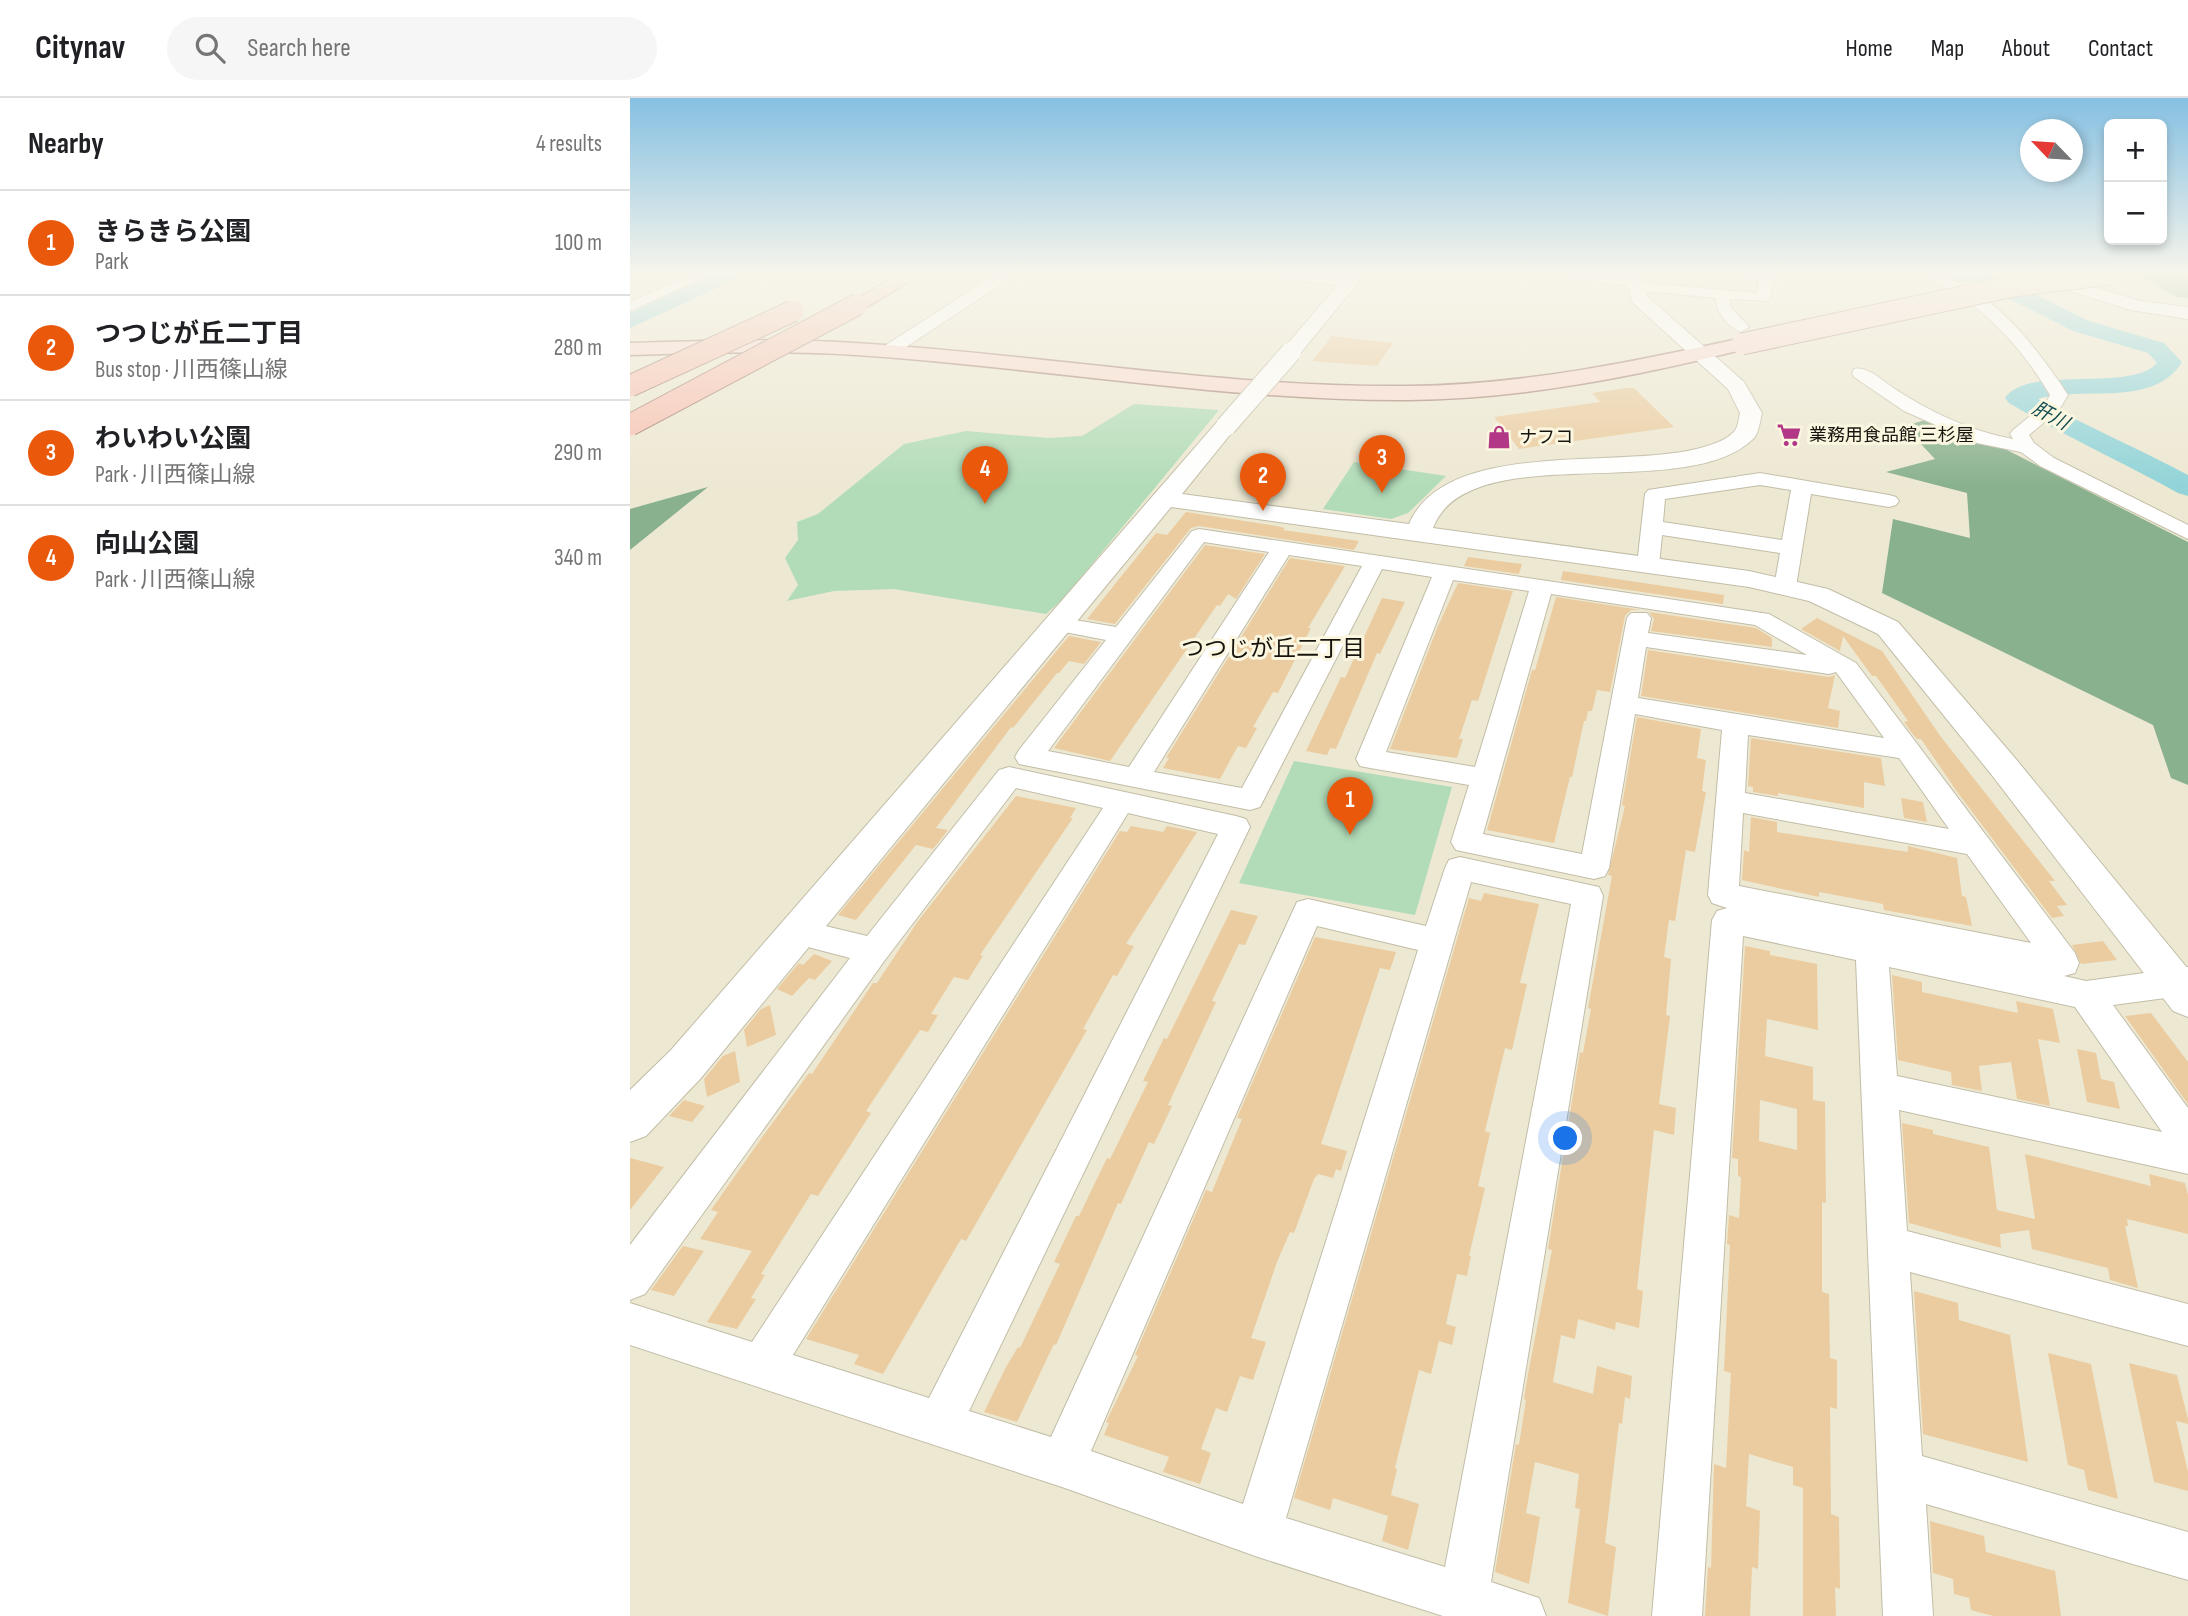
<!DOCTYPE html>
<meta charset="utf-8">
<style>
:root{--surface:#fff;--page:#f6f6f6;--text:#202124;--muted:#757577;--line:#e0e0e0;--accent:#ea580c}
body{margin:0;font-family:"Sofia Sans Condensed","Noto Sans JP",sans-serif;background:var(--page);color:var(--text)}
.controls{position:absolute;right:21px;top:21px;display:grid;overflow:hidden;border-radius:10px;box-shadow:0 4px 10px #0003}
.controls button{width:63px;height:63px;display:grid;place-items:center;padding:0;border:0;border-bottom:2px solid var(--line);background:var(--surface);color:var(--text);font:35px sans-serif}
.compass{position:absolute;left:1390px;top:21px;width:63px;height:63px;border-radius:50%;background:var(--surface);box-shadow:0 4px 10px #0003;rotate:295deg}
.you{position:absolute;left:936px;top:1041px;width:24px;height:24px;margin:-18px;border:5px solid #fff;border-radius:50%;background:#1a73e8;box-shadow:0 0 0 10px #1a73e833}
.badge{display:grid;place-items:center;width:46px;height:46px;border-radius:50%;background:var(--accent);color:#fff;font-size:23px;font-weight:700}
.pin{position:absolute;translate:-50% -58px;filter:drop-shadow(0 2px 4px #0008)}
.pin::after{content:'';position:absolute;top:37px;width:24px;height:21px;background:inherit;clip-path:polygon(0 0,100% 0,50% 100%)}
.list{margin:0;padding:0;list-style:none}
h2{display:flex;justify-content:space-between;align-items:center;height:91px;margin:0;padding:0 28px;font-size:30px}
h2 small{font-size:23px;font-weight:400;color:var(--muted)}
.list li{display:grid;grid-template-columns:46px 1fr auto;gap:21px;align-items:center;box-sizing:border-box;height:105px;padding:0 28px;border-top:2px solid var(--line)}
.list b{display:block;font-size:26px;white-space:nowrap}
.list p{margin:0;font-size:23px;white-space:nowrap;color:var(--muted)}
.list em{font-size:23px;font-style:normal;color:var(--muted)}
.icon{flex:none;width:38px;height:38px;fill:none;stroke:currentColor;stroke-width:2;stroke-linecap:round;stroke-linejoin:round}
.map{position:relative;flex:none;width:1558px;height:1518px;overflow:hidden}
header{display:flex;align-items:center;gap:42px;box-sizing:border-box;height:98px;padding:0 35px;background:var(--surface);border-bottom:2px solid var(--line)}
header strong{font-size:33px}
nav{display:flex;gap:38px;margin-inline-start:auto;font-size:24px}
.search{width:490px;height:63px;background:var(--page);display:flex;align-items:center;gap:18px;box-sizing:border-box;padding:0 24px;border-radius:38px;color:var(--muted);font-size:26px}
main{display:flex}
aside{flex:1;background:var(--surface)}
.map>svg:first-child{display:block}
.green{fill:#b2dcb8}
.forest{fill:#89b18e}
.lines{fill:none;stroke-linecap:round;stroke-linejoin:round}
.river{fill:#91d3d8;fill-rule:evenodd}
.building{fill:#ebcca0;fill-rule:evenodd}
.minor-casing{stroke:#c2bda7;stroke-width:2}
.tertiary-casing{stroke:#c2bda7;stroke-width:2}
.primary-casing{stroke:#a88678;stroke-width:3}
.motorway-casing{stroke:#a88678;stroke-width:3}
.minor{fill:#fff;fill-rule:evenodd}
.tertiary{fill:#fff;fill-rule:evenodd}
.primary{fill:#fadbd1;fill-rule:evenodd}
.motorway{fill:#f7c3b2;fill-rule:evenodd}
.tertiary-bridge-casing{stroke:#c2bda7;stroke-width:22;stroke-linecap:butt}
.primary-bridge-casing{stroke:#a88678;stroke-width:23;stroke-linecap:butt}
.motorway-bridge-casing{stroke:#a88678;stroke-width:23;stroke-linecap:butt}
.tertiary-bridge{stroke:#fff;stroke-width:20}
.primary-bridge{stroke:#fadbd1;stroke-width:21}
.motorway-bridge{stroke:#f7c3b2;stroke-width:21}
.labels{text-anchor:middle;stroke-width:6;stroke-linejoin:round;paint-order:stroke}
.far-poi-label{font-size:18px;fill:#16140d;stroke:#fbf6df;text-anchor:start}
.far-water-label{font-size:19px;font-style:italic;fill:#0f4b4e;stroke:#fbf6df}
.neighbourhood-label{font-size:23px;fill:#16140d;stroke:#fbf6df}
</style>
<header>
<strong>Citynav</strong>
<div class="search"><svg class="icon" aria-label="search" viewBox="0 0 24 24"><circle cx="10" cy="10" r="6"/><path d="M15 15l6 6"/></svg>Search here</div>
<nav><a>Home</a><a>Map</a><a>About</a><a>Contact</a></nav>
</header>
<main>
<aside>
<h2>Nearby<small>4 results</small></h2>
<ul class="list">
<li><span class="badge">1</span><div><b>きらきら公園</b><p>Park</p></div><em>100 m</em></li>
<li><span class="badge">2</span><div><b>つつじが丘二丁目</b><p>Bus stop · 川西篠山線</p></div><em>280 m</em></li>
<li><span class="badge">3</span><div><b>わいわい公園</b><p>Park · 川西篠山線</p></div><em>290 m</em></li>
<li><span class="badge">4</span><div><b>向山公園</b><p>Park · 川西篠山線</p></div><em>340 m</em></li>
</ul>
</aside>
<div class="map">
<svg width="1558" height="1518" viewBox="0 0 1558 1518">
<rect width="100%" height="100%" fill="#ede8d2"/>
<path class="green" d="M504 306 589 312 434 500 416 516 264 491 204 493 157 503 168 487 155 460 168 442 167 424 188 416 274 346 336 333 419 340 452 338Z
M724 364 816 378 778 415 761 421 693 411Z
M664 663 822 689 785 817 609 785Z"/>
<path class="forest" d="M1506 176H1558V200L1547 199Z
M1310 318 1558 444V687L1541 680 1523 627 1252 495 1263 421 1340 440 1337 395 1256 374 1305 361 1274 328Z
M78 389 0 452V411Z"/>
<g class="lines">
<path class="river" d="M85 176H112L109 180 0 230V215Z
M1299 176H1363L1459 223 1534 245 1552 264C1523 311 1453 287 1408 301 1457 329 1508 350 1558 377V398L1548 395C1492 364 1434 338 1379 305L1375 300C1399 266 1500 295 1527 265L1518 255 1443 233 1350 186 1302 180Z"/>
</g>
<path class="building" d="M1041 176H1079L1076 188 1039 184Z
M702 238 763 245 747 268 682 263Z
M996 290H1004L1044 329 889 351 864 319 970 304 962 295Z
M556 414 647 428 655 430 653 432 729 443 724 452 569 428 561 430 485 526 457 521 526 435 537 437Z
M575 447 635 456 606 501 598 496 590 508 587 507 480 663 424 650Z
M838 459 876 464 892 466 889 476 834 468Z
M660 460 715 468 678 530H681L648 595 643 594 623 629 627 630 616 650 608 648 590 681 533 670 539 660H536Z
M933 473 1094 497 1093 506 931 482Z
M828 485 883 493 848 603 842 602 829 641H833L827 660 760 651 808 528Z
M926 499 1011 512H1001L995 518 980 594 967 592 962 613H958L956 623H954L942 679H940L924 745 857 732 902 572H905Z
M752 500 775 504 750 556 747 555 706 651 700 650 697 657 676 653 711 579 715 580Z
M1019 514 1126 530 1142 540V549L1021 533 1024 521Z
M1187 520 1252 553 1311 639 1425 783H1419L1437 807 1427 808 1434 818 1422 820 1328 695 1291 641H1287L1281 634 1274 624 1278 623 1246 578H1242L1213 538 1210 553 1171 531Z
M439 538 471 544 454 566 439 563 429 575H427L383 630 381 629 306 730 318 732 303 751 286 747 226 822 208 817Z
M1018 552 1199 579 1205 577 1198 610 1210 613 1208 630 1011 598Z
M1007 619 1071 631 1067 660 1076 662 1072 693 1076 694 1065 754 1056 752 1045 823 1039 822 1034 859 1041 861 1036 917 1040 918 1029 1006 1046 1010 1044 1037 1024 1032 1007 1191 1013 1193 1009 1230 986 1224 985 1232 948 1221 945 1241 931 1237 923 1284 963 1296 967 1268 1002 1278 1000 1301 995 1299 992 1326 989 1325 975 1445 986 1449 978 1518 938 1505 950 1411 945 1410 949 1376 905 1364 896 1415 910 1419 899 1486 865 1474 886 1346 889 1347 896 1302 894 1301 898 1276 922 1152 918 1151 950 954 953 955 961 911 958 910 982 778 978 777 995 708 992 707Z
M1121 640 1251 660 1255 688 1234 684V710L1148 695V698L1123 694V689L1118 688Z
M386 698 446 710 440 720H443L350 857 353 858 338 882 324 879 301 916 308 917 298 934 290 932 236 1013 241 1015 188 1098 181 1096 131 1176 135 1177 121 1200 126 1201 107 1231 77 1224 122 1153 70 1141 88 1114 81 1112 133 1038 179 975 182 976 243 885H247L288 823Z
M1271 700 1293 704 1297 724 1274 720Z
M1121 719 1147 724V734L1278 754V748L1327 760 1332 798 1336 799 1342 828 1254 812 1253 806 1189 794V799L1112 782 1114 752 1119 754Z
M501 728 533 734 537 728 567 734 496 846 504 848 487 878 483 877 453 931 457 932 336 1143 331 1141 253 1276 224 1266 229 1257 176 1241 490 733 497 734Z
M854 795 909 806 890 885 897 886 882 952 875 950 855 1033 860 1035 848 1088 855 1090 839 1158H841L837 1178 827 1176 816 1226 826 1229 822 1247 809 1243 801 1276 789 1272 765 1370 767 1371 761 1397 789 1406 778 1452 752 1443 758 1418 703 1400 700 1412 664 1400 839 800 851 803Z
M601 812 628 818 615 847 609 846 582 903 586 904 538 1007 542 1008 524 1046 519 1044 491 1106 488 1105 426 1247 424 1246 387 1324 354 1314 376 1269 388 1249 390 1250 430 1166 424 1164 446 1118H449L477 1060 480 1061 518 984 513 983 534 940 537 941Z
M685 839 766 854 760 872 750 870 691 1046 717 1053 711 1073 706 1071 703 1080 688 1076 684 1081 664 1135 660 1134 647 1164 621 1240 636 1244 623 1282 610 1278 597 1314 586 1310 571 1351 581 1355 570 1386 533 1374 539 1359 474 1337 479 1325 476 1324 508 1258 505 1257 576 1092 582 1094 612 1021 607 1020Z
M1473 843 1487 862 1451 866 1442 847Z
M1115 848 1140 853V857L1187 866 1188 932 1137 921 1135 958 1183 969V1002L1195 1004 1196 1105 1192 1104V1194L1199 1196 1200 1260 1207 1262V1311L1200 1309 1201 1416 1209 1419 1210 1491 1205 1489 1206 1518H1173V1390L1163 1387V1369L1119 1356 1116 1408 1130 1413 1128 1471 1122 1469 1120 1518H1075L1078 1469 1081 1470 1084 1366 1096 1370 1101 1275 1094 1273 1100 1147 1097 1146 1099 1117 1109 1120 1111 1079 1108 1078V1061L1102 1060ZM1130 1002 1167 1011V1052L1129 1043Z
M184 856 202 863 185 882 179 880 162 898 147 891 169 865 173 867Z
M1262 877 1292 884V894L1388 915 1386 903 1423 911 1430 945 1408 941 1420 1008 1387 1001 1381 964 1349 968 1352 993 1322 987 1321 974 1268 962Z
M140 907 146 937 117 949 114 932 131 911Z
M1521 915 1558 964V1006L1495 918Z
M1447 951 1466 955 1471 981 1484 984 1490 1011 1457 1004Z
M105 953 110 984 77 999 74 981 93 958Z
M54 1002 75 1008 62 1024 39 1018Z
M1272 1025 1303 1032V1036L1359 1049 1367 1112 1405 1121 1395 1056 1521 1088 1519 1076 1555 1085 1558 1097V1136L1497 1121 1498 1128H1495L1508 1190 1480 1182 1478 1170 1402 1151 1399 1132 1370 1136 1371 1150 1279 1125Z
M0 1060 34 1069 0 1112Z
M53 1148 74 1153 44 1198 21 1192Z
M1284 1193 1328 1205 1329 1222 1380 1237 1398 1364 1293 1336Z
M1418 1255 1461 1266 1488 1401 1458 1392 1454 1372 1438 1367Z
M1499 1265 1547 1277 1558 1321V1326L1546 1323 1558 1374V1393L1524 1384Z
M1300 1423 1354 1438 1356 1454 1425 1473 1431 1518H1363L1341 1512 1339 1500 1324 1496 1323 1481 1303 1475Z"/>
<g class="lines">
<g class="minor-casing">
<path id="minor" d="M63 176H82L0 213V204Z
M634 176C655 176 712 172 726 184L719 188 641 180Z
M927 176C951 176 988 170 1008 184L1127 195 1129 183 1099 180 1092 176H1142L1144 179 1139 203 1100 201V208L1119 229 1111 234C1098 229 1085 213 1086 200L1004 192 993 187 934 180Z
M1293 176C1352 176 1408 251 1438 297L1429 312 1399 337 1404 345 1424 360 1558 427V441L1410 368 1391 354 1347 345 1274 313 1224 279 1222 275 1224 271C1238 268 1251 282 1262 289 1298 313 1340 333 1383 341L1380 336 1383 332 1416 305 1420 297C1398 260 1370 226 1334 201 1322 192 1304 187 1293 176Z
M1130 375 1259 397 1266 399 1269 403 1266 407 1259 409 1181 396 1166 489 1163 494H1147L1144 489 1150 455 1032 437 1029 467 1026 472H1010L1007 467 1015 396 1018 392ZM1130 387 1161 392 1152 442 1033 424 1035 401Z
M569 431 1139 516 1226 565 1445 855 1449 865 1445 875 1434 878 1456 883 1558 869V897L1483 907 1558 1010V1076L1269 1012 1277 1133 1558 1206V1248L1280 1174 1292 1358 1558 1434V1482L1296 1406 1303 1518H1253L1226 862 1113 838 1072 1518H1022L1082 822 1087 813 1097 810 1082 805 1078 797 1092 632 1005 616 979 770 975 778 964 781 826 752 821 744 839 687 740 670 730 668 726 661 802 479 752 471 630 709 620 712 389 666 385 659 389 652 476 542 419 531 415 526 419 521 427 519 486 529 562 433ZM574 444 639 454 499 669 418 653ZM659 457 732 468 612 690 524 674ZM823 482 899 493 845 669 756 654ZM921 496 1125 527 1177 557 1018 535 1021 520 1017 515H1001L997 520 952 756 853 736ZM1016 549 1199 576 1206 574 1254 640 1008 600ZM1118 637 1269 660 1319 731 1115 695ZM1113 715 1337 756 1401 845 1109 788ZM1259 869 1445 909 1532 1034 1267 978Z
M379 669 606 718 616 721 620 729 339 1313 421 1339 667 804 678 801 796 828 815 770 819 762 830 759 969 789 973 798 861 1484 909 1500 916 1518H813L628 1459 432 1389 0 1247V1205L122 1244 473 710 386 690 255 862 15 1196 0 1202V1147L220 860 155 843 150 834 155 825 166 821 237 838 369 672ZM498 715 588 736 299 1300 163 1257ZM841 784 941 806 815 1469 656 1420ZM687 828 788 852 613 1406 461 1353Z"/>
</g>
<g class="tertiary-casing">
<path id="tertiary" d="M366 176H387L273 251H259L256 247Z
M717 176H735L668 258H654L651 254 654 250Z
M995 176H1013L1017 198 1114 284 1132 315C1130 323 1129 334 1124 340 1057 408 838 337 803 430L1119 473 1198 491 1268 524 1385 660 1558 871V919L1543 913 1361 676 1248 536 1179 503 1119 489 541 409 71 980 16 1038 0 1044V992L41 952 588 323H604L607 328 552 396 779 426C817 338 995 373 1074 349 1084 346 1100 341 1106 331 1108 327 1109 320 1110 315L1098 291 1002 204Z
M1422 176 1510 203 1558 209V221L1501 212 1401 181 1398 177Z"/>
</g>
<g class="primary-casing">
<path id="primary" d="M1112 240 1119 242 1122 246 1119 250C1008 278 893 301 779 302 594 303 411 269 226 257 151 252 75 255 0 257V245C75 243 150 240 225 245 410 256 593 290 779 288 892 287 1003 264 1112 240Z"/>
</g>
<g class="motorway-casing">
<path id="motorway" d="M269 176H292L235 210H221L218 206Z"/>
</g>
<use href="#minor" class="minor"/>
<use href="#tertiary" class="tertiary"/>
<use href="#primary" class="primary"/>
<use href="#motorway" class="motorway"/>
<g class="tertiary-bridge-casing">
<path id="tertiary-bridge" d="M596 328 661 254"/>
</g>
<g class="primary-bridge-casing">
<path id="primary-bridge" d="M1112 246 1383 188 1481 176"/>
</g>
<g class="motorway-bridge-casing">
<path id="motorway-bridge" d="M0 288 163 213
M0 327 228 206"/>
</g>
<use href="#tertiary-bridge" class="tertiary-bridge"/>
<use href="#primary-bridge" class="primary-bridge"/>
<use href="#motorway-bridge" class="motorway-bridge"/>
</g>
<linearGradient id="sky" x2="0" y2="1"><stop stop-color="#85c0e2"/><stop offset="0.45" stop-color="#f7f5eb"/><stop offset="1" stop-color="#f7f5eb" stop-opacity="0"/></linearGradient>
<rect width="1558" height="389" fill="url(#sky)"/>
<defs>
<g id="supermarket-bare" transform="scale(1.89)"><path d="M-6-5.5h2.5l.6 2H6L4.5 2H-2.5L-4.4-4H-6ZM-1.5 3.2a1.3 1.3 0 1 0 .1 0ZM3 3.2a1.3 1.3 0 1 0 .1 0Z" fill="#b33787" stroke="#fbf6df" stroke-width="2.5" paint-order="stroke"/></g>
<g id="shop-bare" transform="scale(1.89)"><path d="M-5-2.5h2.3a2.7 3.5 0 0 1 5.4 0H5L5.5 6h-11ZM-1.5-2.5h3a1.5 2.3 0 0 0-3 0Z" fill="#b33787" stroke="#fbf6df" stroke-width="2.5" paint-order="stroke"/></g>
</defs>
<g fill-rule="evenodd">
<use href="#supermarket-bare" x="1159" y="337"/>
<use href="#shop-bare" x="869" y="339"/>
</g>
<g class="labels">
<g class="far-poi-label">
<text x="1179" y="343">業務用食品館 三杉屋</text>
<text x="889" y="345">ナフコ</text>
</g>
<g class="far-water-label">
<text transform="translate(1421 317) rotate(28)" y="7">肝川</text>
</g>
<g class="neighbourhood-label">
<text x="643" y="558">つつじが丘二丁目</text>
</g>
</g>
</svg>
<div class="controls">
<button>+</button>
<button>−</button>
</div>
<svg class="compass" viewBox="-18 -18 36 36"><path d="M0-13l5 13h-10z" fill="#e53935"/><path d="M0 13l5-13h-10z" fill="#757577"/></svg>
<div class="you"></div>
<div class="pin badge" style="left:720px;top:737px">1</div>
<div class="pin badge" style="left:633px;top:413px">2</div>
<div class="pin badge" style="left:752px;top:395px">3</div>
<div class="pin badge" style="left:355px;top:406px">4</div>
</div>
</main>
